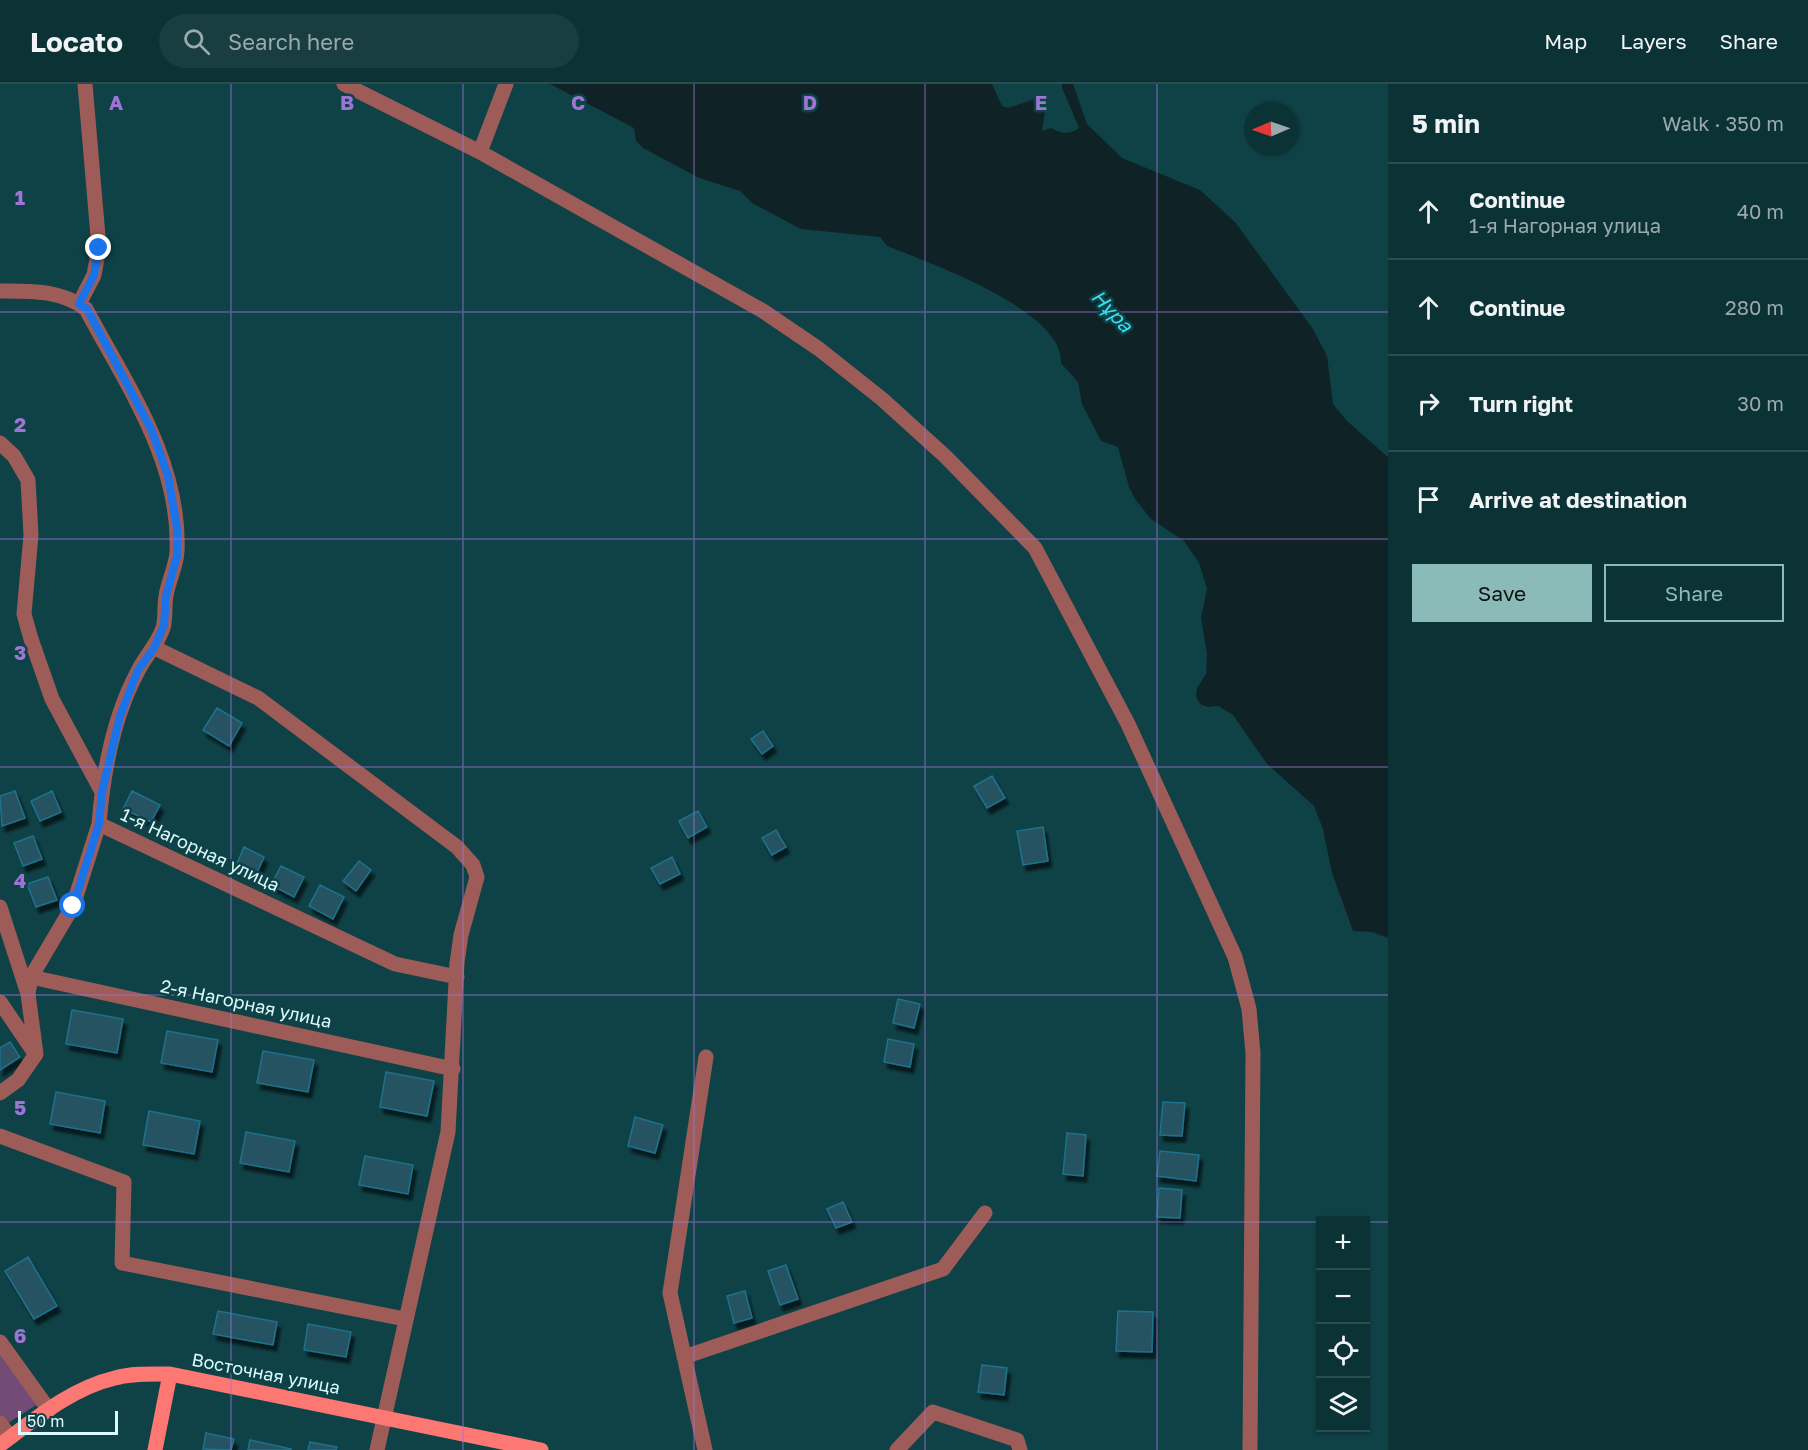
<!DOCTYPE html>
<meta charset="utf-8">
<style>
:root{--surface:#0b3235;--page:#193e41;--text:#f1f3f6;--muted:#9aaaad;--line:#2b4d50;--accent:#8bbbb9}
body{margin:0;font-family:"Golos Text",sans-serif;background:var(--page);color:var(--text)}
.controls{position:absolute;right:18px;bottom:18px;display:grid;overflow:hidden;border-radius:0px;box-shadow:0 2px 4px #0004}
.controls button{width:54px;height:54px;display:grid;place-items:center;padding:0;border:0;border-bottom:2px solid var(--line);background:var(--surface);color:var(--text);font:30px sans-serif}
.compass{position:absolute;left:1244px;top:18px;width:54px;height:54px;border-radius:50%;background:var(--surface);box-shadow:0 2px 4px #0004;rotate:268deg}
.scale{position:absolute;left:18px;bottom:15px;width:100px;box-sizing:border-box;padding-left:6px;border:3px solid #dafcff;border-top:0;font-size:16px;line-height:21px;white-space:nowrap;color:#dafcff;-webkit-text-stroke:4px #0f4247;paint-order:stroke}
.stop{position:absolute;width:18px;height:18px;margin:-14px;border:4px solid #1a73e8;border-radius:50%;background:#fff}
.stop.end{background:#1a73e8;border-color:#fff;box-shadow:0 2px 6px #0008}
.list{margin:0;padding:0;list-style:none}
h2{display:flex;justify-content:space-between;align-items:center;height:78px;margin:0;padding:0 24px;font-size:26px}
h2 small{font-size:20px;font-weight:400;color:var(--muted)}
.list li{display:grid;grid-template-columns:39px 1fr auto;gap:18px;align-items:center;box-sizing:border-box;height:96px;padding:0 24px;border-top:2px solid var(--line)}
.list b{display:block;font-size:22px;white-space:nowrap}
.list p{margin:0;font-size:20px;white-space:nowrap;color:var(--muted)}
.list em{font-size:20px;font-style:normal;color:var(--muted)}
.actions{display:flex;gap:12px;padding:18px 24px}
.actions a{flex:1;padding:14px 0;border:2px solid var(--accent);border-radius:0px;text-align:center;font-size:21px;color:var(--accent)}
.actions .main{background:var(--accent);color:#111}
.icon{flex:none;width:33px;height:33px;fill:none;stroke:currentColor;stroke-width:2;stroke-linecap:round;stroke-linejoin:round}
.map{position:relative;flex:none;width:1388px;height:1366px;overflow:hidden}
header{display:flex;align-items:center;gap:36px;box-sizing:border-box;height:84px;padding:0 30px;background:var(--surface);border-bottom:2px solid var(--line)}
header strong{font-size:28px}
nav{display:flex;gap:33px;margin-inline-start:auto;font-size:21px}
.search{width:420px;height:54px;background:var(--page);display:flex;align-items:center;gap:15px;box-sizing:border-box;padding:0 21px;border-radius:33px;color:var(--muted);font-size:22px}
main{display:flex}
aside{flex:1;background:var(--surface)}
.map>svg:first-child{display:block}
.green{fill:#724c76}
.water{fill:#0f2326}
.building{fill:#285262;stroke:#1d728d;stroke-width:1.5;filter:url(#shadow)}
.lines{fill:none;stroke-linecap:round;stroke-linejoin:round}
.minor{stroke:#9e5c58;stroke-width:15}
.major{stroke:#fe7873;stroke-width:15}
.route{stroke:#1a73e8;stroke-width:8}
.grid{fill:none;stroke:#9c75d5;stroke-width:1.5;stroke-opacity:0.55}
.labels{text-anchor:middle;stroke-width:5;stroke-linejoin:round;paint-order:stroke}
.street-label{font-size:18px;fill:#dafcff;stroke:#0f4247}
.water-label{font-size:20px;font-style:italic;fill:#38e0ee;stroke:#0f4247}
.grid-label{font-size:20px;text-anchor:middle;font-weight:bold;fill:#9c75d5;stroke:#0f4247;stroke-width:5;stroke-linejoin:round;paint-order:stroke}
</style>
<header>
<strong>Locato</strong>
<div class="search"><svg class="icon" aria-label="search" viewBox="0 0 24 24"><circle cx="10" cy="10" r="6"/><path d="M15 15l6 6"/></svg>Search here</div>
<nav><a>Map</a><a>Layers</a><a>Share</a></nav>
</header>
<main>
<div class="map">
<svg width="1388" height="1366" viewBox="0 0 1388 1366">
<defs>
<filter id="shadow"><feDropShadow dx="3.5" dy="6" stdDeviation="1.5" flood-color="#0009"/></filter>
</defs>
<rect width="100%" height="100%" fill="#0f4247"/>
<path class="green" d="M0 1268 38 1320 0 1344Z"/>
<path class="water" d="M550 0H992L1002 22 1008 24 1035 15 1045 28 1042 47 1051 44C1062 50 1069 51 1079 44L1062 4V0H1073L1087 40 1122 74 1200 106 1235 138 1313 245 1327 272 1333 320 1347 337 1388 373V854L1372 848 1353 847 1332 789 1323 745 1314 722 1267 680 1233 631 1218 622 1208 623 1200 620 1196 613 1197 604 1206 590 1207 571 1201 534 1207 505 1199 479 1184 457 1151 435 1135 415 1129 403 1118 363 1101 357 1082 320 1078 298 1061 279C1064 226 929 179 887 162L880 153 801 145 752 119 740 107 699 94 643 64 636 57 634 44Z"/>
<path class="building" d="M217 624 242 639 229 662 203 646Z
M763 647 773 662 762 670 751 655Z
M992 692 1005 714 987 724 974 702Z
M15 707 25 734 2 742 0 712Z
M52 707 61 728 40 737 31 717Z
M132 707 160 721 151 738 123 725Z
M698 727 707 743 688 754 679 737Z
M1043 743 1048 777 1023 781 1017 747Z
M776 746 786 763 772 771 762 754Z
M33 752 42 775 23 782 14 759Z
M244 763 264 773 255 793 235 784Z
M672 773 680 790 660 800 651 784Z
M359 777 371 786 356 807 343 797Z
M281 782 304 793 294 813 271 801Z
M48 793 57 816 36 823 27 800Z
M320 801 344 813 333 835 309 822Z
M898 915 920 920 914 944 893 939Z
M72 926 123 935 117 969 66 960Z
M167 947 218 956 212 988 161 979Z
M888 955 914 960 910 983 884 978Z
M10 958 20 973 0 986V964Z
M263 967 314 976 308 1008 257 999Z
M386 988 434 997 427 1032 380 1023Z
M56 1008 105 1017 100 1049 50 1040Z
M1163 1018 1185 1019 1182 1052 1160 1051Z
M149 1027 200 1037 194 1070 143 1061Z
M635 1033 663 1041 655 1069 628 1062Z
M246 1048 295 1057 289 1088 240 1079Z
M1067 1049 1086 1051 1083 1092 1063 1090Z
M1160 1067 1199 1071 1196 1097 1157 1092Z
M365 1072 413 1081 408 1110 359 1101Z
M1159 1104 1182 1106 1180 1134 1157 1133Z
M843 1118 852 1138 836 1144 827 1125Z
M28 1173 57 1222 34 1235 5 1187Z
M786 1181 798 1215 780 1221 768 1187Z
M745 1207 752 1234 734 1239 727 1212Z
M218 1227 277 1238 273 1261 213 1250Z
M1118 1227 1153 1228 1152 1268 1116 1267Z
M308 1240 351 1248 346 1273 304 1266Z
M982 1281 1007 1284 1004 1311 978 1308Z
M206 1349 234 1355 231 1366 203 1365Z
M250 1356 291 1365V1366H248Z
M310 1358 337 1363 336 1366H308Z"/>
<g class="lines">
<path class="minor" d="M344 0 480 68 763 227 819 265 882 315 946 373 1035 464 1128 640 1235 873 1249 925 1253 969 1250 1366
M480 68 506 0
M0 207C31 207 61 206 86 225 127 302 181 378 177 468 176 483 168 498 166 512 164 523 166 534 163 544 157 561 146 571 138 587 114 631 103 690 99 740
M79 220 94 191 99 164 85 0
M0 359 14 372 28 396 31 451 24 530 31 555 52 615 102 708
M155 564 258 614 457 763 473 781 477 793 461 851 457 879 448 1048 377 1366
M0 823 28 910 36 970
M31 893 453 985
M28 910 31 893 73 822 99 740 395 880 457 893
M0 918 34 968
M0 1009 18 996 36 970
M0 1052 124 1098 122 1179 405 1235
M0 1258 49 1326
M684 1273 943 1185 985 1129
M0 1339 10 1353
M705 1366 670 1209 706 973
M897 1366 933 1328 1017 1356 1020 1366"/>
<path class="major" d="M0 1361C35 1335 72 1304 115 1294 133 1289 152 1290 170 1290L541 1366
M155 1366 170 1290"/>
</g>
<g class="lines">
<path class="route" d="M73 822 99 740 102 708 120 632 138 586 154 564 164 541 166 512 177 472V444L168 392 152 347 87 225 79 220 94 191 99 164"/>
</g>
<path class="grid" d="M231 0V1366M463 0V1366M694 0V1366M925 0V1366M1157 0V1366M0 228H1388M0 455H1388M0 683H1388M0 911H1388M0 1138H1320M1366 1138H1388"/>
<g class="labels">
<g class="street-label">
<text transform="translate(200 766) rotate(25)" y="6">1-я Нагорная улица</text>
<text transform="translate(246 920) rotate(12)" y="6">2-я Нагорная улица</text>
<text transform="translate(266 1290) rotate(11)" y="6">Восточная улица</text>
</g>
<g class="water-label">
<text transform="translate(1112 227) rotate(47)" y="7">Нұра</text>
</g>
</g>
<g class="grid-label">
<text x="116" y="26">A</text>
<text x="347" y="26">B</text>
<text x="578" y="26">C</text>
<text x="810" y="26">D</text>
<text x="1041" y="26">E</text>
<text x="20" y="121">1</text>
<text x="20" y="348">2</text>
<text x="20" y="576">3</text>
<text x="20" y="804">4</text>
<text x="20" y="1031">5</text>
<text x="20" y="1259">6</text>
</g>
</svg>
<div class="controls">
<button>+</button>
<button>−</button>
<button><svg class="icon" aria-label="locate" viewBox="0 0 24 24"><circle cx="12" cy="12" r="6"/><path d="M12 2v4M12 18v4M2 12h4M18 12h4"/></svg></button>
<button><svg class="icon" aria-label="layers" viewBox="0 0 24 24"><path d="M12 4l9 5-9 5-9-5zM3 14l9 5 9-5"/></svg></button>
</div>
<svg class="compass" viewBox="-18 -18 36 36"><path d="M0-13l5 13h-10z" fill="#e53935"/><path d="M0 13l5-13h-10z" fill="#9aaaad"/></svg>
<div class="scale">50 m</div>
<div class="stop" style="left:73px;top:822px"></div>
<div class="stop end" style="left:99px;top:164px"></div>
</div>
<aside>
<h2>5 min<small>Walk · 350 m</small></h2>
<ul class="list">
<li><svg class="icon" aria-label="ahead" viewBox="0 0 24 24"><path d="M12 20V5M6 11l6-6 6 6"/></svg><div><b>Continue</b><p>1-я Нагорная улица</p></div><em>40 m</em></li>
<li><svg class="icon" aria-label="ahead" viewBox="0 0 24 24"><path d="M12 20V5M6 11l6-6 6 6"/></svg><div><b>Continue</b></div><em>280 m</em></li>
<li><svg class="icon" aria-label="right" viewBox="0 0 24 24"><path d="M7 20v-9h11M14 6l5 5-5 5"/></svg><div><b>Turn right</b></div><em>30 m</em></li>
<li><svg class="icon" aria-label="arrive" viewBox="0 0 24 24"><path d="M6 21V4h12l-3 4 3 4H6"/></svg><div><b>Arrive at destination</b></div></li>
</ul>
<div class="actions"><a class="main">Save</a><a>Share</a></div>
</aside>
</main>
